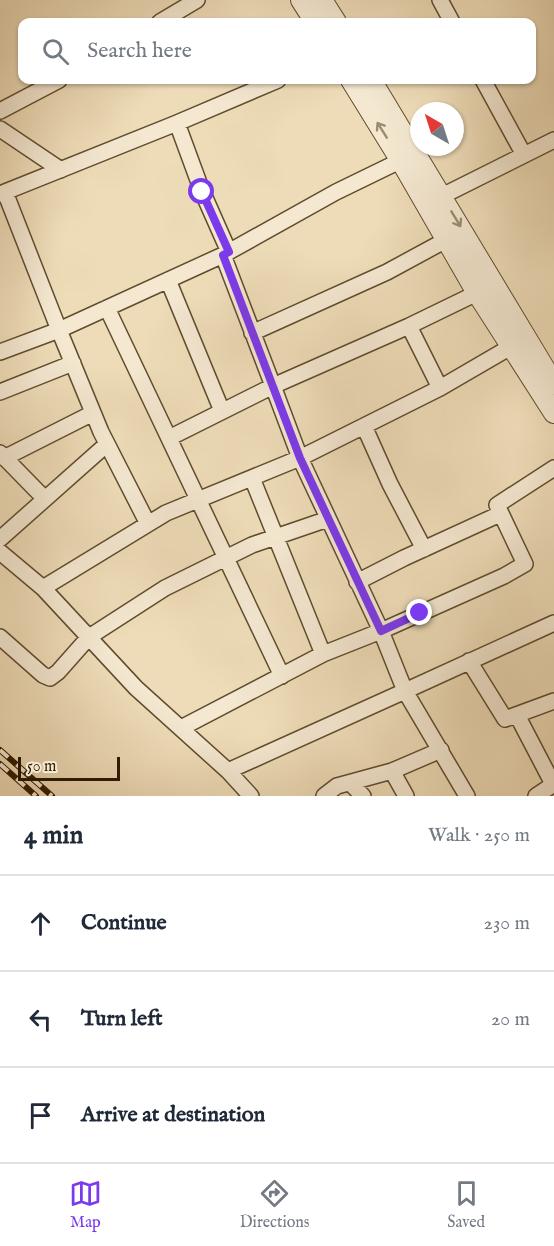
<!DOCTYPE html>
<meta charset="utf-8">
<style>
:root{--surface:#fff;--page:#f6f6f7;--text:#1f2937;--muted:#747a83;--line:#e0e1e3;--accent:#7c3aed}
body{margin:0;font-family:"IM FELL English",serif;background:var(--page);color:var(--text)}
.compass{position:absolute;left:410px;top:102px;width:54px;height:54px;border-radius:50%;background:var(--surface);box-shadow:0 2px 4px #0004;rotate:321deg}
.scale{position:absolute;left:18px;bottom:15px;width:102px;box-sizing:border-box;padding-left:6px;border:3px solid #311c00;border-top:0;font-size:16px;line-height:21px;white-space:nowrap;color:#311c00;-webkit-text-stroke:4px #f4e8d1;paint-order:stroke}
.stop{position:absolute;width:18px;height:18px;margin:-14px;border:4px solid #7c3aed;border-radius:50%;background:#fff}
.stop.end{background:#7c3aed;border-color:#fff;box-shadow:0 2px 6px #0008}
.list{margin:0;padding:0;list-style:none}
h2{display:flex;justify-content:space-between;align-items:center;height:78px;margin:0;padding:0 24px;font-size:26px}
h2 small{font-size:20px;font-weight:400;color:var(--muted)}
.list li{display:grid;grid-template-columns:39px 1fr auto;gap:18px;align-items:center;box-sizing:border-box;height:96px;padding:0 24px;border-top:2px solid var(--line)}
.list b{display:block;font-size:22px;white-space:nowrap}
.list em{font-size:20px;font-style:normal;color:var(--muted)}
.icon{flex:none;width:33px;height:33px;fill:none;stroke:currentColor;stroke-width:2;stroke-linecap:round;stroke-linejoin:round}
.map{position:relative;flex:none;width:554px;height:796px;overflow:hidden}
.search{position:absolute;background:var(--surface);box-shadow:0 2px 4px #0004;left:18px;right:18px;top:18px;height:66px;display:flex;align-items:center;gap:15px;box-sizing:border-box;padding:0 21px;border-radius:12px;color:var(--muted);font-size:22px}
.sheet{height:366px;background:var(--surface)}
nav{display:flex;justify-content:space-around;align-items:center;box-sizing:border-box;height:84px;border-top:2px solid var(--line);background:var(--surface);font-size:16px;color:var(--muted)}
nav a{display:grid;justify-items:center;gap:3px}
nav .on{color:var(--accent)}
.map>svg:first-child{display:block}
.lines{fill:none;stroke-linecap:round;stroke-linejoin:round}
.minor-casing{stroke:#604c2e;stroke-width:18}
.tertiary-casing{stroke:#604c2e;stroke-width:22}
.minor{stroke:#f4e8d1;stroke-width:15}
.tertiary{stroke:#f4e8d1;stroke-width:20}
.rail-casing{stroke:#311c00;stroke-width:6}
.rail{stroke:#f4e8d1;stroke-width:4;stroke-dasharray:11;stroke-linecap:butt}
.oneway{stroke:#9c8c73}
.route{stroke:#7c3aed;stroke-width:8}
</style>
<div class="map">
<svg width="554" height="796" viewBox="0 0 554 796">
<rect width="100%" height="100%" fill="#eedcb8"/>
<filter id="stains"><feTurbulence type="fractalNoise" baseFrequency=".00333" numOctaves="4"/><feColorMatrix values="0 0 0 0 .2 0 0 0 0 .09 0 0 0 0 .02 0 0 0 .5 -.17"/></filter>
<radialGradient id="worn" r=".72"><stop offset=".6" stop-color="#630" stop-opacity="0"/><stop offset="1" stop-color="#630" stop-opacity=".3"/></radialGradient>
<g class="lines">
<g class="minor-casing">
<path id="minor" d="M440 0 452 22
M160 22 197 0
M483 80 524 155
M0 111 59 80
M0 129 61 170
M5 192 59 330 223 255
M0 194 177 123
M434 200 554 140
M229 252 202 191 177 123 278 80
M168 280 222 411
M107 308 282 676
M409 326 477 293
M252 333 387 272 446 240
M0 352 59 330 101 432 148 524
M0 392 73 363
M364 426 390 484 424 549
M169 438 273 386 223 255 336 192 410 156
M0 453 45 499
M4 458 93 413
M252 478 323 654
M0 539 107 444
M0 552 43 588
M357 582 404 558 500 514
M0 637 43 675 50 678 58 672 89 637 165 588 252 545 328 519
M469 661 505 719 554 701
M517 715 553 784
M181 728 323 654 381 631 300 458 440 388 519 342
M228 771 136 688 43 588 166 513 300 458 273 386 409 326 440 388
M392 771 406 796
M350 783 363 796
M251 796 228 771 405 691 381 631 504 576 525 564 497 505 554 468
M324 796 337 786 392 771 441 750
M467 796 405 691 554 623
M536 796 554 784"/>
</g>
<g class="tertiary-casing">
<path id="tertiary" d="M301 0 315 22
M322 0 336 22
M351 80 401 161 477 293 554 413
M371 80 554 384"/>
</g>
<use href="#minor" class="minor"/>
<use href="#tertiary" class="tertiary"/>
<g class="rail-casing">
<path id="rail" d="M0 750 52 796
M0 764 36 796"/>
</g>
<use href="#rail" class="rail"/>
</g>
<defs><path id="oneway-shaft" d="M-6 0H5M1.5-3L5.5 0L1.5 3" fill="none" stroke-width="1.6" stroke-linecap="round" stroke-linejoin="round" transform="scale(1.5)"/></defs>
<g class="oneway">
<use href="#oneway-shaft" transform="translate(382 130) rotate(-122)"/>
<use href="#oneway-shaft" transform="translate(456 219) rotate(59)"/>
</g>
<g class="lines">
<path class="route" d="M202 192 229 252 223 255 300 458 381 631 420 613"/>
</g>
<rect width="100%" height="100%" filter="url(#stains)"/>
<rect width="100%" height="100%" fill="url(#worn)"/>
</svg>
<svg class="compass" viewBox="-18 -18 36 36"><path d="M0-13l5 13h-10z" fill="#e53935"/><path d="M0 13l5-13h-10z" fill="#747a83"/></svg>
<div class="scale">50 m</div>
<div class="stop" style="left:202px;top:192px"></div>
<div class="stop end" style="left:420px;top:613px"></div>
<div class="search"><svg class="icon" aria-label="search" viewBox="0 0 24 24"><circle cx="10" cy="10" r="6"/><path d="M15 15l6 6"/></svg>Search here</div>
</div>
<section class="sheet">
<h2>4 min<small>Walk · 250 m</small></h2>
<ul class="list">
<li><svg class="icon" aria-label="ahead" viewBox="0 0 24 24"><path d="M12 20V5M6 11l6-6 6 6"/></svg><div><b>Continue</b></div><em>230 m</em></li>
<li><svg class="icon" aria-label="left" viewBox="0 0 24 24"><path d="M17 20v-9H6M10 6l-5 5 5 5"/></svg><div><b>Turn left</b></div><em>20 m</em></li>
<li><svg class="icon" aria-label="arrive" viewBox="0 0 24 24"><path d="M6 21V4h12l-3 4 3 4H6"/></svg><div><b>Arrive at destination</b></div></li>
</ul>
</section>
<nav>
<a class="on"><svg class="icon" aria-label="map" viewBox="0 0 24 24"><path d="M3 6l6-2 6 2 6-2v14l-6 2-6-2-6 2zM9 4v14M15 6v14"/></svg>Map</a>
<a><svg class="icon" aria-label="directions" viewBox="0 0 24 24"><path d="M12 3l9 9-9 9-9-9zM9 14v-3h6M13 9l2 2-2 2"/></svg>Directions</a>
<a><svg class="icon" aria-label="saved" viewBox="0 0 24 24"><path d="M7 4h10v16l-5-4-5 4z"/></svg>Saved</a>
</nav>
